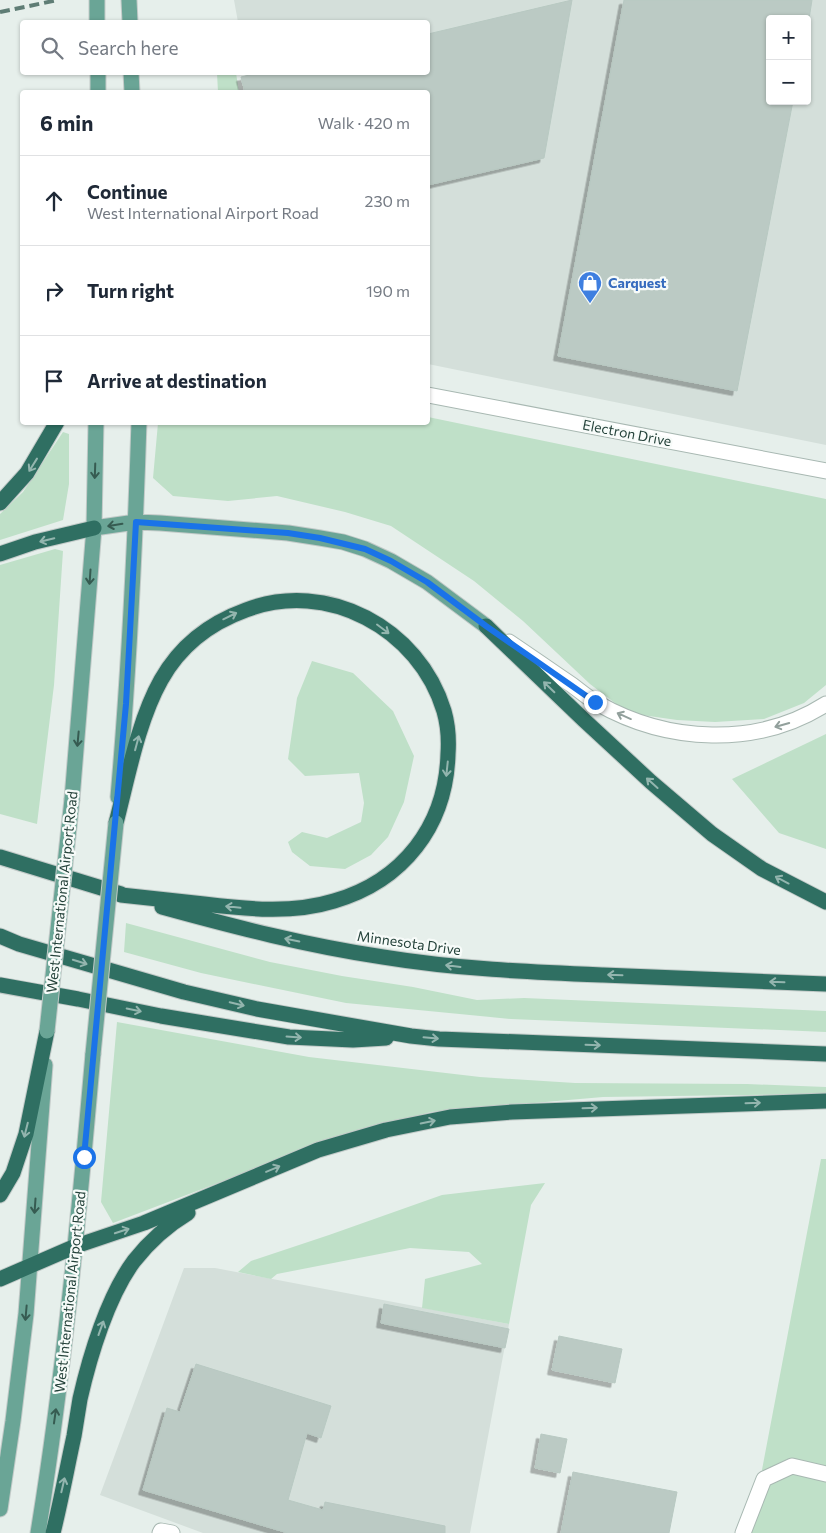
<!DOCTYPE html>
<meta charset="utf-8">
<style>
:root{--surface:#fff;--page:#f6f6f7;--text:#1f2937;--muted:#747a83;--line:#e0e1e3}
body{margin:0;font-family:Commissioner,sans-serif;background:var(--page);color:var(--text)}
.controls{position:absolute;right:15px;top:15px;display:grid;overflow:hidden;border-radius:5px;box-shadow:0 1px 4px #0004}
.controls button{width:45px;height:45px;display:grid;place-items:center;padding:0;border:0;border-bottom:1px solid var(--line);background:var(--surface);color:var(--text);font:25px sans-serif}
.stop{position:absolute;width:15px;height:15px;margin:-11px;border:4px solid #1a73e8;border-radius:50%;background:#fff}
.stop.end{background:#1a73e8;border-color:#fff;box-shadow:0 1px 5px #0008}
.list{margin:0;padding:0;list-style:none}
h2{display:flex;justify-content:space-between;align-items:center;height:65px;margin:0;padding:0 20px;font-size:21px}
h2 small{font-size:16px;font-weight:400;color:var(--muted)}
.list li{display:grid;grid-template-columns:32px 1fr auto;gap:15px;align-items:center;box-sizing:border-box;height:90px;padding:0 20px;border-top:1px solid var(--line)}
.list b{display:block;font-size:19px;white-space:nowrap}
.list p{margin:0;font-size:16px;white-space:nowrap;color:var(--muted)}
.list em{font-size:16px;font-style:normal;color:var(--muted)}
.icon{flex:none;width:28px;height:28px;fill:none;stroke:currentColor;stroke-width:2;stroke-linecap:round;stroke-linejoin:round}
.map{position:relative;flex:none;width:826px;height:1533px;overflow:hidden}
.search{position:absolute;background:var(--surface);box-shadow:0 1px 4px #0004;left:20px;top:20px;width:410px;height:55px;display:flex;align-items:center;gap:12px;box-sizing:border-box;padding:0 18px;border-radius:5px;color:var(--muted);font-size:19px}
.panel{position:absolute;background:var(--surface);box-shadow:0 1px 4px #0004;left:20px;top:90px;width:410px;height:335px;border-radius:5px}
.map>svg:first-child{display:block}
.built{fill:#d4dfda;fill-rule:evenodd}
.green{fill:#bfe0c8}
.building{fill:#bbcac4;stroke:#b8c9c2;filter:url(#shadow)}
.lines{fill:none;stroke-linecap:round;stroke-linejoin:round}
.minor-casing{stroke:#a8b8b2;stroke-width:17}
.tertiary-casing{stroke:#a8b8b2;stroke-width:17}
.primary-casing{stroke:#c2cac8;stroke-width:17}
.motorway-casing{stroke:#c2cac8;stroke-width:17}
.minor{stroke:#fff;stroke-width:15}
.tertiary{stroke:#fff;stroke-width:15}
.primary{stroke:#6aa596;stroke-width:15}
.motorway{stroke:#2f6f62;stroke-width:15}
.rail{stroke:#5f7d75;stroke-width:4;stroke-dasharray:10 5;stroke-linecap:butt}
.primary-bridge-casing{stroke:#c2cac8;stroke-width:17;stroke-linecap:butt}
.primary-bridge{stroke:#6aa596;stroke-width:15}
.oneway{stroke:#93b5ae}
.oneway2{stroke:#365b51}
.oneway3{stroke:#92a09c}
.route{stroke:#1a73e8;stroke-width:6}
.labels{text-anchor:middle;stroke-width:4.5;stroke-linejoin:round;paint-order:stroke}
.shop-label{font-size:14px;font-weight:bold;fill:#366cbe;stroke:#f7fbf9;text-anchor:start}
.street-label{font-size:14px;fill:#24423a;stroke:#f7fbf9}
</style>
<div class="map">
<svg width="826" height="1533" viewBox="0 0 826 1533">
<defs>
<filter id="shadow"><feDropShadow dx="-4.5" dy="4.5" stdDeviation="0" flood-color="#0004"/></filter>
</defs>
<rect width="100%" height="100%" fill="#e6efeb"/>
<path class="built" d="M234 0H826V445L428 364V92H248L245 73 428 72V22H238ZM770 19H807V101H770Z
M184 1268H215L509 1324 470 1533H203L100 1495Z"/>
<path class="green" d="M217 73H236L239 92H218Z
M428 417 826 499V685L804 703 764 719 715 722 677 720 628 713 590 684 523 621 474 581 391 526 345 512 277 496 228 501 173 496 153 478 158 423 428 422Z
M63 432 69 434V484L63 520 0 540V514L23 492Z
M55 549 63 551 54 685 37 824 0 814V565Z
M312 661 353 673 393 711 414 756 404 802 388 837 371 855 345 869 310 866 292 852 288 842 302 832 327 838 361 822 364 803 359 773 305 776 288 759 297 698Z
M826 734V849L779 833 732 779Z
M126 923 270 962 342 976 413 987 477 1000 524 998 826 1011V1032L511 1019 346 1003 201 973 124 952Z
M117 1022 309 1057 480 1077 575 1083 747 1084 826 1087V1094L603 1097 431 1112 339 1137 113 1223 101 1202Z
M821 1159H826V1533H750Z
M545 1183 531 1205 509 1324 422 1308 425 1279 482 1264 469 1252 410 1248 277 1274 271 1279 238 1272 251 1261 329 1235 442 1195Z"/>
<path class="building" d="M572 0 544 158 428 185V92H245L241 77 262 72H428V34Z
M624 0H812L809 19H770V101H793L737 391 558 356Z
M384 1304 509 1329 505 1348 381 1323Z
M559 1336 622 1349 615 1383 552 1370Z
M196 1364 331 1406 321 1438 307 1433 288 1500 323 1510 325 1502 445 1526V1533H288L143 1490 167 1408 180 1412Z
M541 1434 567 1439 560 1473 535 1468Z
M573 1472 677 1492 669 1533H561Z"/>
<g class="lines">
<g class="minor-casing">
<path id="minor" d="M160 1533 161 1531 172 1533
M743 1533 764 1479 792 1466 826 1474"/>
</g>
<g class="tertiary-casing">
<path id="tertiary" d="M428 395 826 471
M509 642C530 656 551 671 572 685 580 691 588 698 597 703 667 743 757 748 826 704"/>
</g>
<g class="primary-casing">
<path id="primary" d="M97 0V22
M129 0 130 22
M98 72V92
M131 72 132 92
M94 528 136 522 160 523 288 533 320 538 343 542 365 549 391 561 427 582 486 626
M118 797C129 672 135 548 139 422
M72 799 94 528 96 422
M0 1509 13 1421 26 1314 45 1065
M38 1533C64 1374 79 1214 93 1054"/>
</g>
<g class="motorway-casing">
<path id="motorway" d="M0 503 27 473 57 422
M0 554 35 542 94 528
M486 626 584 720 651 782 712 834 762 869 826 902
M116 823C128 777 138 721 161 680 180 646 210 623 246 610 327 579 419 628 444 711 448 725 449 740 448 754 446 826 403 881 334 901 292 914 247 909 204 904 176 901 149 898 121 895
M0 857 121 894
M162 907C235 927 308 946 383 957 456 969 530 972 603 975 677 978 752 981 826 984
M0 936 19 944 184 992 257 1009 411 1036 439 1039 545 1043 826 1054
M0 985 78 999 161 1016 289 1037 353 1040 386 1038
M0 1195 13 1173 26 1134 47 1031
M0 1279 76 1246 144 1223 318 1150 386 1130 450 1117 512 1112 826 1101
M53 1533C61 1501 67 1468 74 1436 76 1424 78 1411 80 1399 90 1355 108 1296 134 1261 149 1242 168 1225 188 1213"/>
</g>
<use href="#minor" class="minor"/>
<use href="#tertiary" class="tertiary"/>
<use href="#primary" class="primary"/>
<use href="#motorway" class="motorway"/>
<path class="rail" d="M0 12 58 0"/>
<g class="primary-bridge-casing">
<path id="primary-bridge" d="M47 1031 72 799
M93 1054 116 823"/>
</g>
<use href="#primary-bridge" class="primary-bridge"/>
</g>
<defs><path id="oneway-shaft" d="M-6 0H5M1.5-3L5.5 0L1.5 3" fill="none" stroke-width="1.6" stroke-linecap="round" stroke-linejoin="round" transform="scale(1.25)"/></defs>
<g class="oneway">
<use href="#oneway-shaft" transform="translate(33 465) rotate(122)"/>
<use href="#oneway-shaft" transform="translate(47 540) rotate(167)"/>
<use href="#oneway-shaft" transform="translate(230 616) rotate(-26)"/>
<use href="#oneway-shaft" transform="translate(383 629) rotate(37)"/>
<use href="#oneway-shaft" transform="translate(549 687) rotate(-136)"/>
<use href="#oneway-shaft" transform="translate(137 743) rotate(-75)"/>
<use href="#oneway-shaft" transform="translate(447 769) rotate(96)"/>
<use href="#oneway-shaft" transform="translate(652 783) rotate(-138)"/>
<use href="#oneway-shaft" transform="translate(782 880) rotate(-152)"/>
<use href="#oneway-shaft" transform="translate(233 907) rotate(-174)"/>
<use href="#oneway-shaft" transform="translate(292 940) rotate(-168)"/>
<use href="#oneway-shaft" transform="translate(80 962) rotate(17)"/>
<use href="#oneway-shaft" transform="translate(453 966) rotate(-173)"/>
<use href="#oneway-shaft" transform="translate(615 975) rotate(-178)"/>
<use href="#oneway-shaft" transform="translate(777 982) rotate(-178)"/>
<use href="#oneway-shaft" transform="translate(237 1004) rotate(13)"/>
<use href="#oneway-shaft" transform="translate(134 1010) rotate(12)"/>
<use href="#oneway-shaft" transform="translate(294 1037) rotate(4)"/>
<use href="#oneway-shaft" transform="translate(431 1038) rotate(5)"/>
<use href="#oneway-shaft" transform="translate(593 1045) rotate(2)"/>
<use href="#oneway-shaft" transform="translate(753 1103) rotate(-2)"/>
<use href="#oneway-shaft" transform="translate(590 1108) rotate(-2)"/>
<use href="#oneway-shaft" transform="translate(428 1122) rotate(-11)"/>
<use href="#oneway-shaft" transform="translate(26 1130) rotate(104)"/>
<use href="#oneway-shaft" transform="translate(273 1169) rotate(-23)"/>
<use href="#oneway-shaft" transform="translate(122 1231) rotate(-18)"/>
<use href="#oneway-shaft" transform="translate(101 1328) rotate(-70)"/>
<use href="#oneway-shaft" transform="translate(63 1485) rotate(-77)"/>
</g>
<g class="oneway2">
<use href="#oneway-shaft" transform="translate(95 471) rotate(92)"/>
<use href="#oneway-shaft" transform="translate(115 525) rotate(171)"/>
<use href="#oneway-shaft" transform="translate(90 577) rotate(94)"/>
<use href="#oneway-shaft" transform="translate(78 739) rotate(95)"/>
<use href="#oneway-shaft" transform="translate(35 1206) rotate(94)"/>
<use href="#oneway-shaft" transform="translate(26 1313) rotate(95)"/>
<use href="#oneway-shaft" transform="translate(55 1416) rotate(-82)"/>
</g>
<g class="oneway3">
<use href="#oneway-shaft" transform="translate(624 716) rotate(-156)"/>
<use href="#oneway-shaft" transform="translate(782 725) rotate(164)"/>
</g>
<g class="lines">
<path class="route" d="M84 1157 126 704 136 522 288 533 320 538 365 549 391 561 427 582 486 626 595 702"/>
</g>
<defs>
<g id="shop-pin" transform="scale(1.25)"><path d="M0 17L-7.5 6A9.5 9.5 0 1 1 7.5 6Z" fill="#3f7fe0" stroke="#f7fbf9"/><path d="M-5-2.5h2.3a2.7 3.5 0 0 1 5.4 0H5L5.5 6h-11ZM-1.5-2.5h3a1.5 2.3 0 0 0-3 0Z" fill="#fff"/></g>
</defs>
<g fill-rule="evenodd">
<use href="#shop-pin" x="590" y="283"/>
</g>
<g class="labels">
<g class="shop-label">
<text x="608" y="288">Carquest</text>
</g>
<g class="street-label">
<text transform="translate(627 433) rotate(11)" y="5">Electron Drive</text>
<text transform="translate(62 892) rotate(-84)" y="5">West International Airport Road</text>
<text transform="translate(409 943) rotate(8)" y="5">Minnesota Drive</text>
<text transform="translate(70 1292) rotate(-84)" y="5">West International Airport Road</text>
</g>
</g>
</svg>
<div class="controls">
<button>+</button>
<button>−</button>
</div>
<div class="stop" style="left:84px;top:1157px"></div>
<div class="stop end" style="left:595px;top:702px"></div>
<div class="search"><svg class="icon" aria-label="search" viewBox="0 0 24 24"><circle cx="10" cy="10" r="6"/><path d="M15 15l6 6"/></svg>Search here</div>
<section class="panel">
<h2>6 min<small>Walk · 420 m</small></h2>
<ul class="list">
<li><svg class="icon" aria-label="ahead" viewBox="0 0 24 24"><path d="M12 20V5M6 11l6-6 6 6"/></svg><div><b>Continue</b><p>West International Airport Road</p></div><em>230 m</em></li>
<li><svg class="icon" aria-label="right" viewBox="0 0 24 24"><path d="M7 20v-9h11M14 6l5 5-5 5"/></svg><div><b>Turn right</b></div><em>190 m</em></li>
<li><svg class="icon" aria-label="arrive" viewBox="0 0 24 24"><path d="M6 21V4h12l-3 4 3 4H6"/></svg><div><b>Arrive at destination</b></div></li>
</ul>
</section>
</div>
